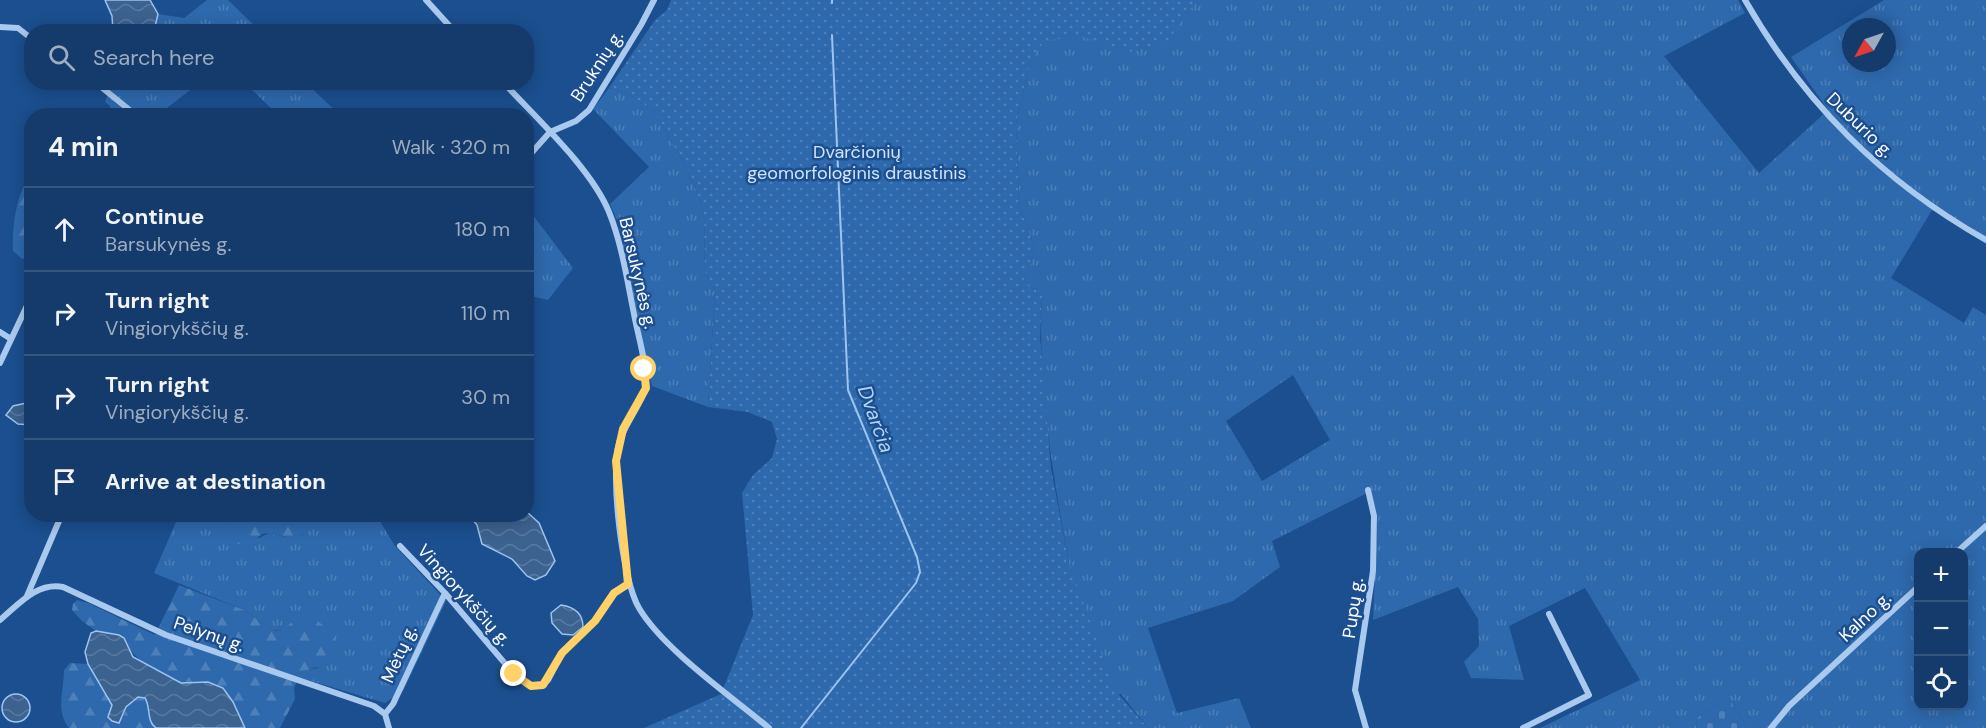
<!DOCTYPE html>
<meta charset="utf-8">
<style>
:root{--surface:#143b6b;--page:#214673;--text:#f1f3f6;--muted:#9dadc1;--line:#33557e}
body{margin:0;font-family:"DM Sans",sans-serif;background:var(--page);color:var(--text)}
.controls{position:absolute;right:18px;bottom:18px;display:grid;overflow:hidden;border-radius:12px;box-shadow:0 3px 15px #0003}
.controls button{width:54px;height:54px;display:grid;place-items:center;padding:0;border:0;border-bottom:2px solid var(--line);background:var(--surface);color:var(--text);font:30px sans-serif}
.compass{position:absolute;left:1842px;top:18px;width:54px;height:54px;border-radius:50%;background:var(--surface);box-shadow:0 3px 15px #0003;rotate:230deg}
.stop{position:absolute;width:18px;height:18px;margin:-14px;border:4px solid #ffd166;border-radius:50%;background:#fff}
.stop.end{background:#ffd166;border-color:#fff;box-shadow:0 2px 6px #0008}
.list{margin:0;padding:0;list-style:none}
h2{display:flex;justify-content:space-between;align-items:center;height:78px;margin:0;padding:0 24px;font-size:26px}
h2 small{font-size:20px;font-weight:400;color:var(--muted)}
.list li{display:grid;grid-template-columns:39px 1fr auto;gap:18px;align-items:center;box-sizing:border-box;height:84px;padding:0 24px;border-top:2px solid var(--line)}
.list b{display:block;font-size:22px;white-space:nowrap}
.list p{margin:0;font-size:20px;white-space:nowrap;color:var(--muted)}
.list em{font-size:20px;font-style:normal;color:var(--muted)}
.icon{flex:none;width:33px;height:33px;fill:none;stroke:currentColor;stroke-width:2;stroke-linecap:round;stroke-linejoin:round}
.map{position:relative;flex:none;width:1986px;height:728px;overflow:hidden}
.search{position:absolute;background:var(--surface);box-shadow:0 3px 15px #0003;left:24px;top:24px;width:510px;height:66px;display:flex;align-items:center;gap:15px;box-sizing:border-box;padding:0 21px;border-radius:24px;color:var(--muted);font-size:22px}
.panel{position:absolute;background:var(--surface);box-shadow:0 3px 15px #0003;left:24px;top:108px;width:510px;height:414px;border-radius:24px}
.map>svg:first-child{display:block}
.grass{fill:url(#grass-tufts);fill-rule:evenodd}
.forest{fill:url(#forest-firs)}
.cemetery{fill:url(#cemetery-stones)}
.park{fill:url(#park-dots)}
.water{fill:url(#water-waves);stroke:#9cc4f0;stroke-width:1.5}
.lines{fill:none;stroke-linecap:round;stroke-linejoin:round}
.stream{stroke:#9cc4f0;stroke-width:2}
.minor{stroke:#a9c9ee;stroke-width:6}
.route{stroke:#ffd166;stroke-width:8}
.labels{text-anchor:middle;stroke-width:5;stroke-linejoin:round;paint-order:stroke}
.street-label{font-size:18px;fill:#fff;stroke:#1b4f8f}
.park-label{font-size:18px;fill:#cfe3fa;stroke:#1b4f8f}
.water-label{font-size:20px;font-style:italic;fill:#b5d3f5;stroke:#1b4f8f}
</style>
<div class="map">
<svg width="1986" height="728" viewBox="0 0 1986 728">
<defs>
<pattern id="grass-tufts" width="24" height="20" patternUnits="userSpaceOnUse" patternTransform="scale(1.5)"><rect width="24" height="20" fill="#2e69ad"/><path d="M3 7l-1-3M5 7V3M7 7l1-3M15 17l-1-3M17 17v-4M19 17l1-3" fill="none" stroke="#4d80b9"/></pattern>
<pattern id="forest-firs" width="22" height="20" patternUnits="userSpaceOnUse" patternTransform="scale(1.5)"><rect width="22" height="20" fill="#2e69ad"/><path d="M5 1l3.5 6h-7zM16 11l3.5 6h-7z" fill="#4d80b9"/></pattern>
<pattern id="cemetery-stones" width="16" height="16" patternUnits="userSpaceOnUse" patternTransform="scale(1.5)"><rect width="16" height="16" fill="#2e69ad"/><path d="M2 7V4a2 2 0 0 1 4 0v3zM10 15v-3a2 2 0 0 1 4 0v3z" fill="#4d80b9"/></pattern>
<pattern id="park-dots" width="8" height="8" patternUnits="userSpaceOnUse" patternTransform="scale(1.5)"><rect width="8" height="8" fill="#2e69ad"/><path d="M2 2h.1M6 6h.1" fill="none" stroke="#4d80b9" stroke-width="1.8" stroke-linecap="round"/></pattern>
<pattern id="water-waves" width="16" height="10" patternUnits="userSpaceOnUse" patternTransform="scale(1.5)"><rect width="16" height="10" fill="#3c6290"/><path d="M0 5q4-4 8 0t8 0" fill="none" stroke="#597aa1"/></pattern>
</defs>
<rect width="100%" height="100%" fill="#1b4f8f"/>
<path class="grass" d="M207 0H228L260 31 154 32 158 14 184 18Z
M1071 0H1738L1745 13 1664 56 1759 173 1828 110 1791 57 1884 0H1986V244L1932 210 1891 278 1964 323 1973 307 1986 315V728H1748L1728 698 1697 718 1696 728H1540L1640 680 1585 588 1509 626 1524 680 1471 678 1464 662 1479 646 1478 619 1458 587 1373 620 1377 525 1371 491 1272 541 1280 567 1233 601 1148 628 1177 713 1239 698 1251 728H1148L1121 694 837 717 1069 563C1053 475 1037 385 1042 295L1024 281 1035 249 1019 204 1016 124 1030 63 1037 48ZM1851 27H1887V63H1851ZM1293 375 1330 440 1262 481 1226 421ZM1918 552H1964V706H1918Z
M144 83H199L158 115H109L110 106 105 102 112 84 118 90 141 87Z
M245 83H306L340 115H278Z
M609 88 627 93 655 112 688 171 700 200 704 217 705 272 715 292 708 407 652 386 618 222 610 204 649 167 593 109Z
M526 206 573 268 548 300 527 295Z
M179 515C203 515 222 511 233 536L259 538 269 533C313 546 297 528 328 516 341 511 362 515 376 515L395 546 446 601 403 691 385 703 298 677 302 671 318 668 287 628 273 631 244 610 154 573Z"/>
<path class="forest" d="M31 175V254L22 259 13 251C12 229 16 192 31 175Z
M207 515 333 514V515L295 539 268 533 262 534 247 547 236 543 222 519Z
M179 585 244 610 273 631C287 631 292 617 306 618 314 618 321 623 326 628 354 652 326 667 302 671L294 688 295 699 280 728H245C238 713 226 687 208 682 201 681 192 684 185 683 162 680 132 659 124 638L96 631 82 621 72 610 73 604 77 600 88 603 155 635Z
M70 663 88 664 112 705 108 717H123C127 705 132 696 145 697 151 707 146 721 156 728H69C55 710 64 691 64 670Z"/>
<path class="cemetery" d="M1728 698 1748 728H1696L1697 718Z"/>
<path class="park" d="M671 0H1197L1167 42 1129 52 1080 36 1044 41 1030 63 1016 124 1019 204 1035 249 1024 281 1042 295 1040 338 1051 468 1069 563 1115 690 1148 728H644L721 694 753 615 742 493 753 475 772 458 777 439 772 422 748 412 708 407 715 292 705 272 704 217 700 200 688 171 655 112 627 93 609 88 655 20 667 10Z"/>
<path class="water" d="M105 0H150L158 14 154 31H113L112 16Z
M31 402V425L18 424 6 415 13 406Z
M527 512 539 523 555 561 546 575 535 580 527 576 512 559 482 544 477 525 469 515 526 514Z
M561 605C574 607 583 614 583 627L573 635 562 634 552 623 551 613Z
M96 631 119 635 124 638 133 657 181 683 208 682 223 688 233 702 245 728H156C146 721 151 707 145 698L138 697 126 707 119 723 112 721 108 717 112 705 88 664 85 652 91 633Z
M2 708a14 14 0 1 1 28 0a14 14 0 1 1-28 0Z"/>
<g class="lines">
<path class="stream" d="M832 0V3
M801 728 916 583 920 572 917 557 848 390 832 35"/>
<path class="minor" d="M426 0 455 32
M1745 0C1804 103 1882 181 1986 240
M0 27 18 28 32 39
M95 82 137 116
M503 82C536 118 591 168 609 212 622 244 627 280 634 314 638 336 647 363 646 386 645 398 623 427 619 443 610 474 622 580 639 608 663 649 731 696 769 728
M526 159 550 132 576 121 589 110 641 25 654 0
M0 332 11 339
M0 363 32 295
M400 546 445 593 514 674 531 686 543 685 548 680 562 653 595 621 614 593 628 584
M1957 552 1986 526
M27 596 62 514
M0 620C19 604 37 582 63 587L166 635 374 706 385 714 389 728
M385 714 393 704 445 593
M1366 728 1355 690 1373 571 1374 516 1368 490
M1523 728 1589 695 1549 614
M1771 728 1789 706 1918 587"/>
</g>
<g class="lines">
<path class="route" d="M514 674 531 686 543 685 562 653 595 621 614 593 628 584 616 461 623 429 646 388 644 369"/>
</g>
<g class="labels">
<g class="street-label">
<text transform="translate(597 66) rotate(-57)" y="6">Bruknių g.</text>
<text transform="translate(1860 125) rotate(44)" y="6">Duburio g.</text>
<text transform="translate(638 273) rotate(77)" y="6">Barsukynės g.</text>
<text transform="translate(464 595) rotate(48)" y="6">Vingiorykščių g.</text>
<text transform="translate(1353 608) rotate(-82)" y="6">Pupų g.</text>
<text transform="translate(1865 617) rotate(-43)" y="6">Kalno g.</text>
<text transform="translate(209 634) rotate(19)" y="6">Pelynų g.</text>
<text transform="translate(399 654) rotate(-66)" y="6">Mėtų g.</text>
</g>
<g class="park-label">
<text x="857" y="158">Dvarčionių<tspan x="857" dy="21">geomorfologinis draustinis</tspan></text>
</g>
<g class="water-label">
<text transform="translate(876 419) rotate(70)" y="7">Dvarčia</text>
</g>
</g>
</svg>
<div class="controls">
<button>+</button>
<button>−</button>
<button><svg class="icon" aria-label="locate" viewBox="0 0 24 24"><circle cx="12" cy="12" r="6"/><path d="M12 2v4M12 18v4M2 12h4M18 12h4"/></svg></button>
</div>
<svg class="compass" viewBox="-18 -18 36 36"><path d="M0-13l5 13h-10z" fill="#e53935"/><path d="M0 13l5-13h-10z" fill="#9dadc1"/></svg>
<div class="stop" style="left:644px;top:369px"></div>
<div class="stop end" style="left:514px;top:674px"></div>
<div class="search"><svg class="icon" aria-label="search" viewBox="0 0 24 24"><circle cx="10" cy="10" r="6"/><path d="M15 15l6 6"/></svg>Search here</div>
<section class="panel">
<h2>4 min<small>Walk · 320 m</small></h2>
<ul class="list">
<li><svg class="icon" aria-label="ahead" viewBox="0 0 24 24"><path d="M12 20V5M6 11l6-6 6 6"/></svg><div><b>Continue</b><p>Barsukynės g.</p></div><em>180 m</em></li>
<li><svg class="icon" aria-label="right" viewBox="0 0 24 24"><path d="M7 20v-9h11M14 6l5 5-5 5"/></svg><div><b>Turn right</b><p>Vingiorykščių g.</p></div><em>110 m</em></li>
<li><svg class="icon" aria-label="right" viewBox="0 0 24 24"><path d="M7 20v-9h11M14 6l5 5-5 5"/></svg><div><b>Turn right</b><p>Vingiorykščių g.</p></div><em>30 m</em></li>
<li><svg class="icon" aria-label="arrive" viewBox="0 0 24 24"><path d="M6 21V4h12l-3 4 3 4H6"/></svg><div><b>Arrive at destination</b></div></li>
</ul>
</section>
</div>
